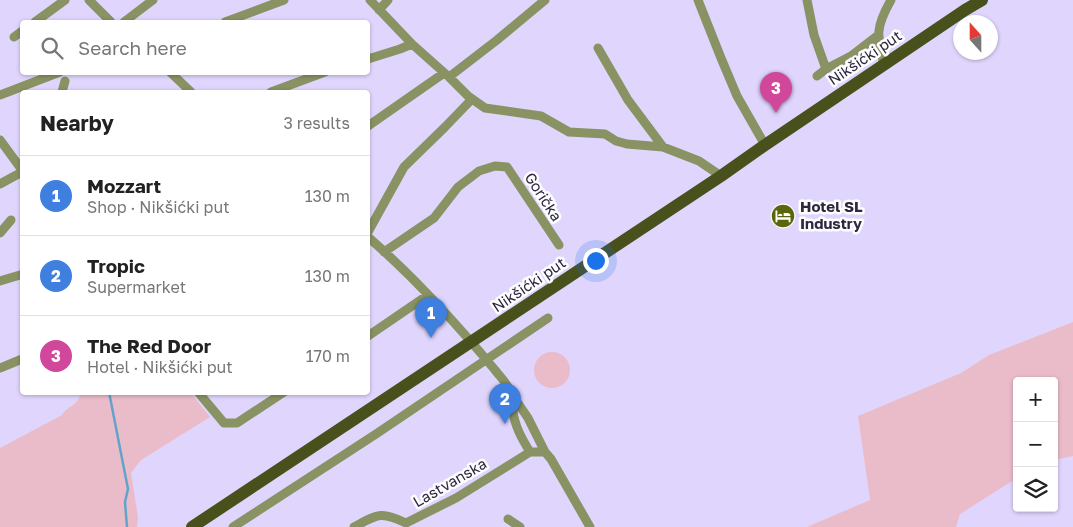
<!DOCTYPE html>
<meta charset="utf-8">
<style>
:root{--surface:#fff;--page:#f2f2f2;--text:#222;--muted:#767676;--line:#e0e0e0;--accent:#111827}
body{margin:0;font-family:"Golos Text",sans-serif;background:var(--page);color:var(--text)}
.controls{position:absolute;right:15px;bottom:15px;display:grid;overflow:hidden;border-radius:5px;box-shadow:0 1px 4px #0004}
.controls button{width:45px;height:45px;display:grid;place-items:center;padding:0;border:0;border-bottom:1px solid var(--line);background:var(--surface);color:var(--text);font:25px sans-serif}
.compass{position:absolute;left:953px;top:15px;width:45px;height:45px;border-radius:50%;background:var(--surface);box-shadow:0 1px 4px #0004;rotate:339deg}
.you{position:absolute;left:595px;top:260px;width:18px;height:18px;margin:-12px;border:4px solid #fff;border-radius:50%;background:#1a73e8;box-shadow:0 0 0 8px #1a73e833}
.badge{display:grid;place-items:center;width:32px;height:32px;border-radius:50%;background:var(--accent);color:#fff;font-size:16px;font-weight:700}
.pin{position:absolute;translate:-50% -41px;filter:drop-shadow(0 1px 2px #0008)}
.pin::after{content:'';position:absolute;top:26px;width:18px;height:15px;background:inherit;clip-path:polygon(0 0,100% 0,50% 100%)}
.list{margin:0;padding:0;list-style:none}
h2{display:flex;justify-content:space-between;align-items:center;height:65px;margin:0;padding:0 20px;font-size:21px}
h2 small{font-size:16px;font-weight:400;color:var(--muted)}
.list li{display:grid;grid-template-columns:32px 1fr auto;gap:15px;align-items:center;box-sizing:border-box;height:80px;padding:0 20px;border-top:1px solid var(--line)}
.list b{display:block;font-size:19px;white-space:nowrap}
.list p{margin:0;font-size:16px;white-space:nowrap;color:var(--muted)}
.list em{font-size:16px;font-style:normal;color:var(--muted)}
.icon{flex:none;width:28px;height:28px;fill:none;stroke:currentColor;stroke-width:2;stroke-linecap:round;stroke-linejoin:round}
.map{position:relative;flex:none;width:1073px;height:527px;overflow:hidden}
.search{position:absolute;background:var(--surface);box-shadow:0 1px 4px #0004;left:20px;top:20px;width:350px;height:55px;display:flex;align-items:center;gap:12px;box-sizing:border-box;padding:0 18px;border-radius:5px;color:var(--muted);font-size:19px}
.panel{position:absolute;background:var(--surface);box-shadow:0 1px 4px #0004;left:20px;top:90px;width:350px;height:305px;border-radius:5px}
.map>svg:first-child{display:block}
.green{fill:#eabcca}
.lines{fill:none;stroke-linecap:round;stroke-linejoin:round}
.stream{stroke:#63a3cb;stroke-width:2.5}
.minor{stroke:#889263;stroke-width:9}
.primary{stroke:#48511c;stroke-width:12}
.labels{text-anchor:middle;stroke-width:5;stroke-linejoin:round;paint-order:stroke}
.street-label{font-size:15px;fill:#2e273f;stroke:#fdfdfd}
.poi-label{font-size:15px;font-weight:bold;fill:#2e273f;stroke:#fdfdfd;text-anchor:start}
</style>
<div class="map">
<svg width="1073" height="527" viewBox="0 0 1073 527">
<rect width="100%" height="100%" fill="#e0d5fd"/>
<path class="green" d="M1073 322V456L1054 460V381H1017V478L960 514 956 527H807L870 500 858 416 961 373 989 355Z
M534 370a18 18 0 1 1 36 0a18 18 0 1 1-36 0Z
M80 393H191L210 417 141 460 131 473 138 517 137 527H0V448L62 415C68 405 79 406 80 393Z"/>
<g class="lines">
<path class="stream" d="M109 392 128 489 125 502 127 527"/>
<path class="minor" d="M89 0 111 22
M370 0 412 44 449 77 468 96 485 108 541 116 569 132 605 134 616 141 627 144 663 147 699 161 721 176
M698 0 721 58 737 96 765 145
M807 0 814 35 826 69
M379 10 388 0
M35 22 65 0
M124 22 153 0
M225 22 284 0
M14 37 22 31
M598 48 628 100 663 147
M368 59 400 49 412 44
M884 65C877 35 875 28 891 0
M170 72 191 92
M817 76 826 69 851 56 877 36
M449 77 497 40 545 0
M62 92 65 81
M271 92 325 72
M0 95 60 72
M368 126 444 73
M0 140 22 170
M0 184 22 172
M368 232 404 167 445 127 472 99
M0 233 11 220
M368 237C414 277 456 323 495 370 501 378 509 385 512 395 514 399 512 405 513 410 514 425 522 439 530 452H545L551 459 590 527
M384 252 434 218 458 187 479 171 495 166 507 167 559 245
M0 281 20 275
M368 336 428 295
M0 368 22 359
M198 392 224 423H237L284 392
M513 396 528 418 545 452
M508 519 520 527
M233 527 376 434 548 318
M354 527C378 514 381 511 406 523L456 498 530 452"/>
<path class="primary" d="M192 527 721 176 765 145 965 10 982 0"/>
</g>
<defs>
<g id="hotel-disc" transform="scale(1.25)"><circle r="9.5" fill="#5a660b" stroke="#fdfdfd"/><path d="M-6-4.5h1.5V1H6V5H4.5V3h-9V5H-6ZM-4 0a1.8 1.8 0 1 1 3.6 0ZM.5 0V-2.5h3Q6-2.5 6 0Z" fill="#fff"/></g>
</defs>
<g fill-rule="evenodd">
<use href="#hotel-disc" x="783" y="216"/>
</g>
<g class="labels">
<g class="street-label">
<text transform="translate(865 58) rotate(-34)" y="5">Nikšićki put</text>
<text transform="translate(543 197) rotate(57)" y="5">Gorička</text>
<text transform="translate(529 285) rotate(-34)" y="5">Nikšićki put</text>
<text transform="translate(450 483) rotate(-30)" y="5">Lastvanska</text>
</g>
<g class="poi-label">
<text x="800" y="212">Hotel SL<tspan x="800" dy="17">Industry</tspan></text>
</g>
</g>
</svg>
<div class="controls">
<button>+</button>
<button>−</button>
<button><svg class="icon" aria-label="layers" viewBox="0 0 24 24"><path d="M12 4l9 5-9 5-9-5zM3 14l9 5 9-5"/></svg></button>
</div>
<svg class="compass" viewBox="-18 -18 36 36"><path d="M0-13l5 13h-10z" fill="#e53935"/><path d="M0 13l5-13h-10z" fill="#767676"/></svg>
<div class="you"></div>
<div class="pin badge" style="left:431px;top:338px;background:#3f7fe0">1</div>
<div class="pin badge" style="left:505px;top:424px;background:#3f7fe0">2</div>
<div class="pin badge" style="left:776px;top:113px;background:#d1479c">3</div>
<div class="search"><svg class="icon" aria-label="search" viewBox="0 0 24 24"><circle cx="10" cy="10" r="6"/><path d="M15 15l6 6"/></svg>Search here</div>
<section class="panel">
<h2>Nearby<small>3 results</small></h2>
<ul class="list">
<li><span class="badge" style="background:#3f7fe0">1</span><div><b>Mozzart</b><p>Shop · Nikšićki put</p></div><em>130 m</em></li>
<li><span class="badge" style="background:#3f7fe0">2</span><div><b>Tropic</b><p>Supermarket</p></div><em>130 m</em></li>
<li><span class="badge" style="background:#d1479c">3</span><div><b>The Red Door</b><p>Hotel · Nikšićki put</p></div><em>170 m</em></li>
</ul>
</section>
</div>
